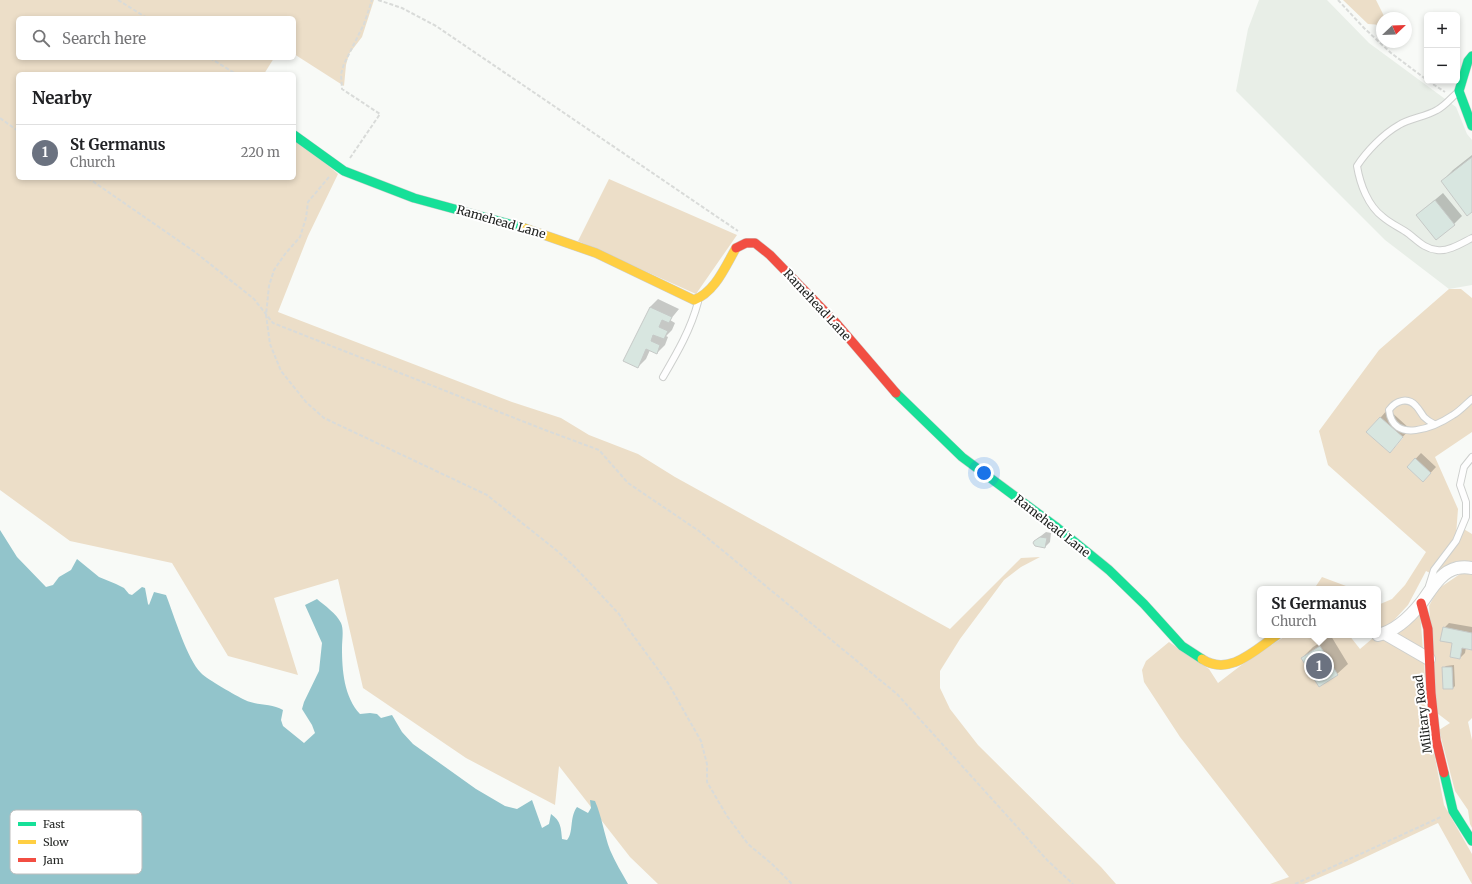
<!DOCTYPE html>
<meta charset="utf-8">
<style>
:root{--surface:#fff;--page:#f2f2f2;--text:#202124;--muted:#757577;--line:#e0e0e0;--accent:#2563eb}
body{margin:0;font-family:Merriweather,serif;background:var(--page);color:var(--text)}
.controls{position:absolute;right:12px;top:12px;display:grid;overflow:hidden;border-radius:6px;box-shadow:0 2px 6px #0003}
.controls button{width:36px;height:36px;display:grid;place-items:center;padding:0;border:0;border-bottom:1px solid var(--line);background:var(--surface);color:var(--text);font:20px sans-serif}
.compass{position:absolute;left:1376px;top:12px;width:36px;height:36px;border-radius:50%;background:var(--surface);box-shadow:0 2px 6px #0003;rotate:67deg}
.you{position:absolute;left:984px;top:473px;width:14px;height:14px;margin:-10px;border:3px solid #fff;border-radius:50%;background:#1a73e8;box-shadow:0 0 0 6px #1a73e833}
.badge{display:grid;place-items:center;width:26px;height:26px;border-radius:50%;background:var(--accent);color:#fff;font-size:13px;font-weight:700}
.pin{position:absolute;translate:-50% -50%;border:2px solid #fff;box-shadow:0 1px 4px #0006}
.popup{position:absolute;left:1257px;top:586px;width:124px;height:52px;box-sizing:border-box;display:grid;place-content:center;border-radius:6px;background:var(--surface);filter:drop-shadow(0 1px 3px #0005);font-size:13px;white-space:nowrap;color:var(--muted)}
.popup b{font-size:15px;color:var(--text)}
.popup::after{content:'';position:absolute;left:50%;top:100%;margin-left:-8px;border:8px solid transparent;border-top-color:var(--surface)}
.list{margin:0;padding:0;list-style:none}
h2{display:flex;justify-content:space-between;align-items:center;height:52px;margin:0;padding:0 16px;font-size:17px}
h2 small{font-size:13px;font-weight:400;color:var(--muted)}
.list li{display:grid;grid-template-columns:26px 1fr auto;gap:12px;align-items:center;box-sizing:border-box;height:56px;padding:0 16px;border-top:1px solid var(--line)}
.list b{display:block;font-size:15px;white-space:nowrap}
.list p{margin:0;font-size:13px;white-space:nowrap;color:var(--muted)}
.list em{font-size:13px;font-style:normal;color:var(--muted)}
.icon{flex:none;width:22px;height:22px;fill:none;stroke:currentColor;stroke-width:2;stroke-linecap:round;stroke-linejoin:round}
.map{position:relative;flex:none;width:1472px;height:884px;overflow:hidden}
.search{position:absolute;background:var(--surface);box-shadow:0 2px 6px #0003;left:16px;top:16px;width:280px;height:44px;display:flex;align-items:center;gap:10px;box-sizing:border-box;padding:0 14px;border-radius:6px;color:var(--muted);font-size:15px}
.panel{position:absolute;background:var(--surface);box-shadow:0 2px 6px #0003;left:16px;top:72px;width:280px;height:108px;border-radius:6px}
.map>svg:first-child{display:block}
.built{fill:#e8eee7}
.green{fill:#ecdec8;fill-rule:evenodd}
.water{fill:#92c4cb}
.shadow{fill:#0003}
.building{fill:#d8e6e0;stroke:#c6c9c7}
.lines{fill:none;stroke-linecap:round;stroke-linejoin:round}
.lane-casing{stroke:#cdcfcd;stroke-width:8}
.street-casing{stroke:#cdcfcd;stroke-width:14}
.fast-casing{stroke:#cdcfcd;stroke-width:10}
.slow-casing{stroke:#cdcfcd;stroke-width:10}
.jam-casing{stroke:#cdcfcd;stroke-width:10}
.path{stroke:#d9dbd9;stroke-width:2;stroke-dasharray:4 2;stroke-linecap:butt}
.lane{stroke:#fefefe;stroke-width:6}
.street{stroke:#fefefe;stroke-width:12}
.fast{stroke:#16e098;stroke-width:9}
.slow{stroke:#ffcf43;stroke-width:9}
.jam{stroke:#f24e42;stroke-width:9}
.labels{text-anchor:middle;stroke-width:4;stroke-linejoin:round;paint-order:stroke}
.street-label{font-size:12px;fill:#222422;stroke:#fff}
.key{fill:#fff;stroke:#bdbdbd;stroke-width:1}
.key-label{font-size:11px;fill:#222422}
</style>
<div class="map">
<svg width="1472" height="884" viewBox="0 0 1472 884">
<rect width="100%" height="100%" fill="#f8faf7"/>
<path class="built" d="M1259 0H1327L1369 43 1456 107 1467 134 1472 140V285L1449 289 1385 240 1236 91 1248 29Z"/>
<path class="green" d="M0 0H374L362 37 349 54 346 65 344 86 294 54V18H18V58H274L264 74H18V178H294V136L338 174 308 236 278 312 512 402 561 418 589 435 638 454 675 477 950 629 1021 558 1040 557 1021 567 1004 580 960 639 940 671V688L950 709 978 745 1101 867 1116 884H658L630 857 559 766 555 805 466 758 363 688 338 579 274 598 298 675 228 656 172 563 70 541 0 490Z
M1343 0H1376L1385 18H1382V25L1368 24Z
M609 179 737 235 696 294 578 241Z
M1449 289H1461L1472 298V432L1435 457 1458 509 1456 535 1462 528 1472 534V563L1453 562 1438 577 1426 571 1408 605 1384 631 1378 632V605L1392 599 1405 585 1426 552 1328 465 1319 431 1379 350ZM1380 417 1403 438 1390 453 1366 432ZM1415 458 1431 473 1423 482 1407 467Z
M1460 574H1472V633L1443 627 1452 643 1450 657 1460 659 1462 648 1472 650V718L1468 722 1472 740V828L1470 824 1468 810 1455 791 1439 730 1450 723 1437 713 1429 606 1438 589ZM1443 667H1452L1453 689H1443Z
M1322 577 1354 589H1317L1316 586Z
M1420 611 1425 677 1421 683 1444 805 1472 854V884L1438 823 1351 864 1304 884H1270L1289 877 1180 737 1144 682 1142 670 1146 661 1169 642 1209 669 1218 683 1248 660 1287 635H1349L1360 649 1373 638 1382 636Z"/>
<path class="water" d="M0 530 17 557 46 587 53 585 59 577 71 570 77 559 99 577 116 584 124 588 129 594 132 595 142 587 145 588 148 604 149 605 154 592 166 595C174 615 187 659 201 673 208 680 235 695 245 700 257 706 271 703 283 710L281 720 283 726 304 743 315 733 312 725 302 709 304 702 319 671 322 643 305 605 317 599C324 605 337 614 341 623 344 630 342 640 342 648 342 670 344 697 360 714L370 713 377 714 381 718 392 715 402 732 413 744 476 789 505 806 517 809 532 800 542 828 549 824 551 814C561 821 561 828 562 839L567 840C574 832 569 818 577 807L588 813 591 808 590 800 595 801C602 817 604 834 610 850 615 862 622 873 628 884H0Z"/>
<path class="shadow" d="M1472 155V211L1442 181 1453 170Z
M1443 193 1462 216 1454 224 1417 215Z
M658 299 679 309 670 320 675 323 672 330 666 336 668 337 665 345 657 353 650 350 646 359 638 367 650 307Z
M1388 409 1410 429 1397 443 1368 432Z
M1421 453 1436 467 1423 481 1408 467Z
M1046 532 1051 533 1050 542 1045 547 1037 539Z
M1449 623 1472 627V649L1466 647 1465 653 1460 658 1454 642 1444 628Z
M1331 636 1348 664 1337 674 1302 658 1313 647Z
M1454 665 1455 686 1453 688 1443 668 1446 666Z"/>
<path class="building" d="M1472 157V212L1467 216 1441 181Z
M1435 200 1455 225 1436 240 1416 215Z
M650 307 672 317 669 323 662 320 659 327 668 331 664 339 653 335 651 341 660 345 657 354 646 349 638 368 623 361Z
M1380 417 1403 437 1390 453 1366 432Z
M1415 458 1431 473 1423 482 1407 467Z
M1040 537 1047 538 1045 548 1035 546 1033 543 1034 541Z
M1443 627 1472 633V650L1462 648 1460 659 1450 657 1452 643 1440 641Z
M1320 646 1338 675 1319 687 1301 658Z
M1442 667H1452L1453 689H1443Z"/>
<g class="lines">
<g class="lane-casing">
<path id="lane" d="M1458 92C1451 98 1445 106 1437 110 1425 117 1410 118 1399 125 1383 134 1366 152 1357 166 1360 184 1368 206 1383 217 1391 224 1401 228 1409 234 1418 241 1425 249 1437 250 1448 252 1462 243 1472 238
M663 377C677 353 691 329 698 302
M1434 424C1430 422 1427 420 1424 417 1421 413 1419 409 1416 406 1408 397 1396 400 1389 410 1393 445 1435 427 1453 415 1460 411 1466 404 1472 399
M1429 586 1434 570 1456 541 1466 517V502L1460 485 1464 467 1472 457"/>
</g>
<g class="street-casing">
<path id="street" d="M1384 633 1429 659
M1378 635C1396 631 1411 616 1422 602 1431 590 1440 572 1457 568 1462 567 1467 567 1472 568"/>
</g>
<g class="fast-casing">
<path id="fast" d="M1472 56 1468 61 1459 91 1472 126
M294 135 344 171 414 198 524 228
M896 393 962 457 1055 526 1109 570 1144 604 1182 646 1202 659
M1444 773 1453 811 1472 841"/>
</g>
<g class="slow-casing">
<path id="slow" d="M524 228 596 253 694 300C715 292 725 267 736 248
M1202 659C1229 677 1255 650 1277 635"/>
</g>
<g class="jam-casing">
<path id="jam" d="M736 248 746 243H755L770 255 836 323 896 393
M1421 603 1428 629 1431 693 1436 740 1444 773"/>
</g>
<path class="path" d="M118 0 147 18
M378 0 402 8 436 26 738 231
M1338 0 1364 28 1391 53 1427 80
M210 58 236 74
M1428 81 1445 92
M0 118 18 131
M350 158 380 114 342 89 341 74 344 64 364 24 372 0
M329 177 308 202 306 218 300 237 285 254 274 270 269 286 266 315 270 344 281 371 306 402 324 418 487 495 556 550 573 565 619 614 627 627 668 683 701 741 707 764V782L727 816 748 844 772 864 792 884
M88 178 195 252 254 299 273 323 545 430 599 450 628 483 699 531 897 694 1048 861 1073 884
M1295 884 1441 817"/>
<use href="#lane" class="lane"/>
<use href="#street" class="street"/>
<use href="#fast" class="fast"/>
<use href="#slow" class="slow"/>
<use href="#jam" class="jam"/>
</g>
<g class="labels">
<g class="street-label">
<text transform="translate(501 222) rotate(16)" y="4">Ramehead Lane</text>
<text transform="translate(817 305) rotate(47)" y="4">Ramehead Lane</text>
<text transform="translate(1052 526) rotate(38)" y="4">Ramehead Lane</text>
<text transform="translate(1423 714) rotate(-97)" y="4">Military Road</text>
</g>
</g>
<rect x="10" y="810" width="132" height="64" rx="6" class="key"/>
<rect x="18" y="822" width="18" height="4" fill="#16e098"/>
<rect x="18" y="840" width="18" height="4" fill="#ffcf43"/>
<rect x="18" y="858" width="18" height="4" fill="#f24e42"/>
<g class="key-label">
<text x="43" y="828">Fast</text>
<text x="43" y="846">Slow</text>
<text x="43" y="864">Jam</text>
</g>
</svg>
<div class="controls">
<button>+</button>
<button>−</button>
</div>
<svg class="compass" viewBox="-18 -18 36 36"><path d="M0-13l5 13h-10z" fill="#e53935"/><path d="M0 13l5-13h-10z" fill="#757577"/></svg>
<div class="you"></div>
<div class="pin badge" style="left:1319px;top:666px;background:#6b7280">1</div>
<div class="popup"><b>St Germanus</b>Church</div>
<div class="search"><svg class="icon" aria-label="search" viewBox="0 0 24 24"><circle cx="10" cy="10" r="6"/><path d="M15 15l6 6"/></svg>Search here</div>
<section class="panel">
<h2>Nearby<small></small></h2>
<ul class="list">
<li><span class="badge" style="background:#6b7280">1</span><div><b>St Germanus</b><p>Church</p></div><em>220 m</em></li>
</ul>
</section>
</div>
